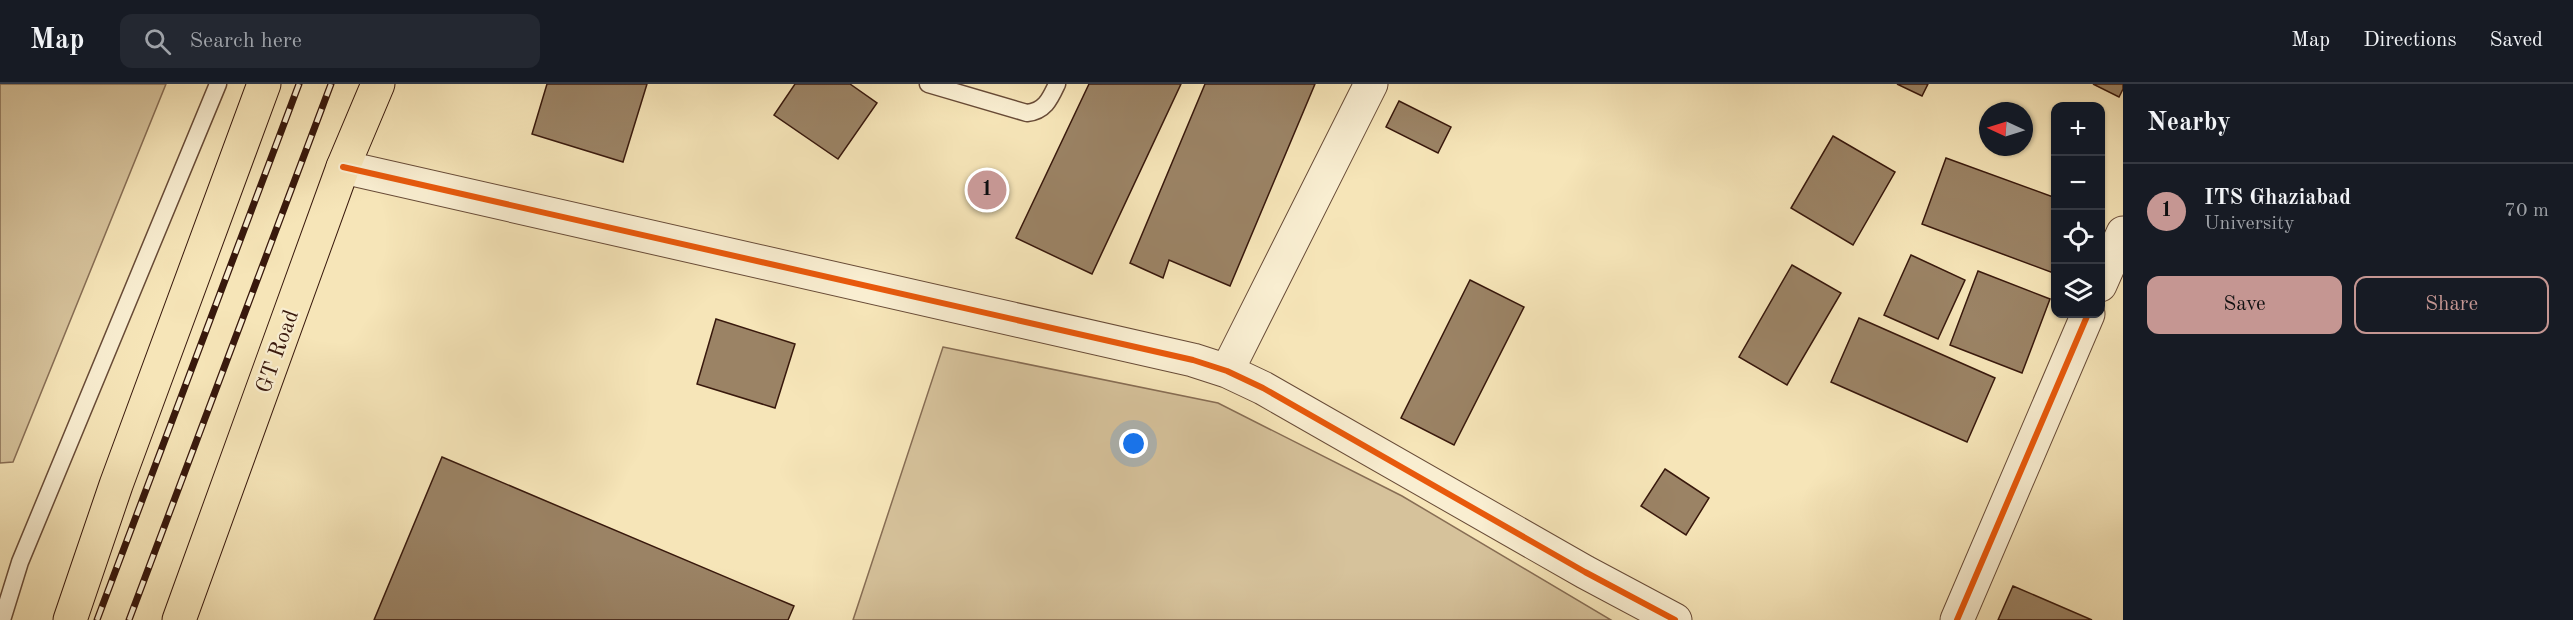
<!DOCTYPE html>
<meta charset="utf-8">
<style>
:root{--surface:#171b24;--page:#242831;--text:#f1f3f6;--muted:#9ea1a6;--line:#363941;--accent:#c59692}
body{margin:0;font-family:"Old Standard TT",serif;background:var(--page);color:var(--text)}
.controls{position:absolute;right:18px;top:18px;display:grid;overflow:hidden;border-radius:12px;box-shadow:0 2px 4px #0004}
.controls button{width:54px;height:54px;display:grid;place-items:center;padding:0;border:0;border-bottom:2px solid var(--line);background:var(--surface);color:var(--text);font:30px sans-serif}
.compass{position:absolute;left:1979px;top:18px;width:54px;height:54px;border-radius:50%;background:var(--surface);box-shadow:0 2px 4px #0004;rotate:274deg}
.you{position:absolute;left:1134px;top:360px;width:21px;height:21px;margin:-15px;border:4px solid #fff;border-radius:50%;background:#1a73e8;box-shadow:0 0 0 9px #1a73e833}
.badge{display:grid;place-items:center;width:39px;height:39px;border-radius:50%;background:var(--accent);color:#111;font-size:20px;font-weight:700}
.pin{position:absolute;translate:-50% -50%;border:3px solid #fff;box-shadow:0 2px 6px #0006}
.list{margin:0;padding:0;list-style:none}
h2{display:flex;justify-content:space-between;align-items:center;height:78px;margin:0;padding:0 24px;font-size:26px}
h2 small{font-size:20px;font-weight:400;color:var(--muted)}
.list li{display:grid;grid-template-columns:39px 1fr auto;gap:18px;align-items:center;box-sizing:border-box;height:96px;padding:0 24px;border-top:2px solid var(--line)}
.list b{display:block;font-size:22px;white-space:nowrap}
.list p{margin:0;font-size:20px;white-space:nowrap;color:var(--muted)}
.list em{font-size:20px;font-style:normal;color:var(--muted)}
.actions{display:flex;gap:12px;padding:18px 24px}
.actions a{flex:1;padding:14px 0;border:2px solid var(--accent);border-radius:12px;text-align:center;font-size:21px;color:var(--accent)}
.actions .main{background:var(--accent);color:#111}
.icon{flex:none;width:33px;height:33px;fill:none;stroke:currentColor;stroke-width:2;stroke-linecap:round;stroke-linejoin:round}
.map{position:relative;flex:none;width:2123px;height:536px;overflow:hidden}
header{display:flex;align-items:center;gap:36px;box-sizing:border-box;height:84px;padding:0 30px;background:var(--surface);border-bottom:2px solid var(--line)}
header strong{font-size:28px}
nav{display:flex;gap:33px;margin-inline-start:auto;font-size:21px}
.search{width:420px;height:54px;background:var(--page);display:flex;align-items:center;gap:15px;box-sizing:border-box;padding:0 21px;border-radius:12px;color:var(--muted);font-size:22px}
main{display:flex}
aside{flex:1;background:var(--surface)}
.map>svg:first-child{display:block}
.green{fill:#d6c29b;stroke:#876d54;stroke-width:1.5}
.building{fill:#9b8365;stroke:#38180c;stroke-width:1.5}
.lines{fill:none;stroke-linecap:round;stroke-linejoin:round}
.lane-casing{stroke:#684b37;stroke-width:19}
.street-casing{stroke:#684b37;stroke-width:35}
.highway-casing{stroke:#38180c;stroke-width:35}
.lane{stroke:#f9eed1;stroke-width:16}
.street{stroke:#f9eed1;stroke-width:33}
.highway{stroke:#f6e5b8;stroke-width:33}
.rail-casing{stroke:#38180c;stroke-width:7}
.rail{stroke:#f9eed1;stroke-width:4.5;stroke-dasharray:14;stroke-linecap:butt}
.cycleway-casing{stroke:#f9eed1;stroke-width:10}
.cycleway{stroke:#e8590c;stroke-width:6}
.labels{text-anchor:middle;stroke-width:4.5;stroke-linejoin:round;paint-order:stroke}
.street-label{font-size:22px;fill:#38180c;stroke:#f9eed1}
</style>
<header>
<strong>Map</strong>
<div class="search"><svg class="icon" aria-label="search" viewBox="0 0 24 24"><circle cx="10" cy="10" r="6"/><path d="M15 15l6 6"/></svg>Search here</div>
<nav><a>Map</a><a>Directions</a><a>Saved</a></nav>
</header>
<main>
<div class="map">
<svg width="2123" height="536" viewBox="0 0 2123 536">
<rect width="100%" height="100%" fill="#f6e5b8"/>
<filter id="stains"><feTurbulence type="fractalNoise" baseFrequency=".00333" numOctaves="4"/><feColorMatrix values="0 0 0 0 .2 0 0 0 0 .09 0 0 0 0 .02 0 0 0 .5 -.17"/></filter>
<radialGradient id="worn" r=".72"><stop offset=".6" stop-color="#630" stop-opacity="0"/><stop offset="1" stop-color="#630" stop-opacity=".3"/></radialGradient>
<path class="green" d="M0 0H166L13 378 0 379Z
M943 263 1218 319 1402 412 1611 536H853Z"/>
<path class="building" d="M547 0H647L623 78 532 50Z
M795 0H850L877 19 838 75 774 31Z
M1089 0H1181L1092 190 1016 154Z
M1205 0H1315L1230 202 1169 176 1163 194 1130 179Z
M1897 0H1928L1922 12Z
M2093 0H2123V5L2119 13Z
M1399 17 1451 43 1438 69 1386 43Z
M1833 52 1895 88 1853 161 1791 124Z
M1946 74 2056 114V190L1922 140Z
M1911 171 1965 196 1938 255 1884 231Z
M1792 181 1841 209 1787 301 1739 273Z
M1978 187 2050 215 2022 289 1950 261Z
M1470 196 1524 223 1454 361 1401 334Z
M1859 234 1995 294 1967 358 1831 298Z
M716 235 795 260 775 324 697 300Z
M442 373 794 522 788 536H374Z
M1665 385 1709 414 1686 451 1641 422Z
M2013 502 2092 536H1998Z"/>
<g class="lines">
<g class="lane-casing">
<path id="lane" d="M928 0 1027 29C1045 27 1050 15 1057 0
M2 536 20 478 218 0"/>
</g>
<g class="street-casing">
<path id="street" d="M343 83 1193 276 1227 287 1263 304 1585 488 1675 536
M2100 201 2123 149
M1227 287 1371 0
M1957 536 2088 230"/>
</g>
<g class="highway-casing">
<path id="highway" d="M70 536 116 401 264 0
M179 536 343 83 378 0"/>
</g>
<use href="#lane" class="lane"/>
<use href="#street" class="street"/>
<use href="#highway" class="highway"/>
<g class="rail-casing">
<path id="rail" d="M97 536 299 0
M129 536 331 0"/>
</g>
<use href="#rail" class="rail"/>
<g class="cycleway-casing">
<path id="cycleway" d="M343 83 1193 276 1227 287 1263 304 1585 488 1675 536
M1957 536 2088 230"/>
</g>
<use href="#cycleway" class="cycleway"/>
</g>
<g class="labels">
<g class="street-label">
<text transform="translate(276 267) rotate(-70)" y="8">GT Road</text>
</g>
</g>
<rect width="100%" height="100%" filter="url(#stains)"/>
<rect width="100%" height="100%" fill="url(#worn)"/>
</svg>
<div class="controls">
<button>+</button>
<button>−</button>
<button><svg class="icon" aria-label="locate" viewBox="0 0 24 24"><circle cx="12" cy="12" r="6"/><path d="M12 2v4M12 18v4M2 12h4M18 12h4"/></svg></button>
<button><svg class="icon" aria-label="layers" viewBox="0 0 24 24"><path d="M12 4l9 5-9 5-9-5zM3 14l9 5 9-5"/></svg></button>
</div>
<svg class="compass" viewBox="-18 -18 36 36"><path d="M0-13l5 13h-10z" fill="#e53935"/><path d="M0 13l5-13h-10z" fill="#9ea1a6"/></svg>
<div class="you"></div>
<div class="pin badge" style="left:987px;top:106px">1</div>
</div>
<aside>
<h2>Nearby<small></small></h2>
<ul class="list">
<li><span class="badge">1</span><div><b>ITS Ghaziabad</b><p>University</p></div><em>70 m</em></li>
</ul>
<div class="actions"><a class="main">Save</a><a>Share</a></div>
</aside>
</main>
